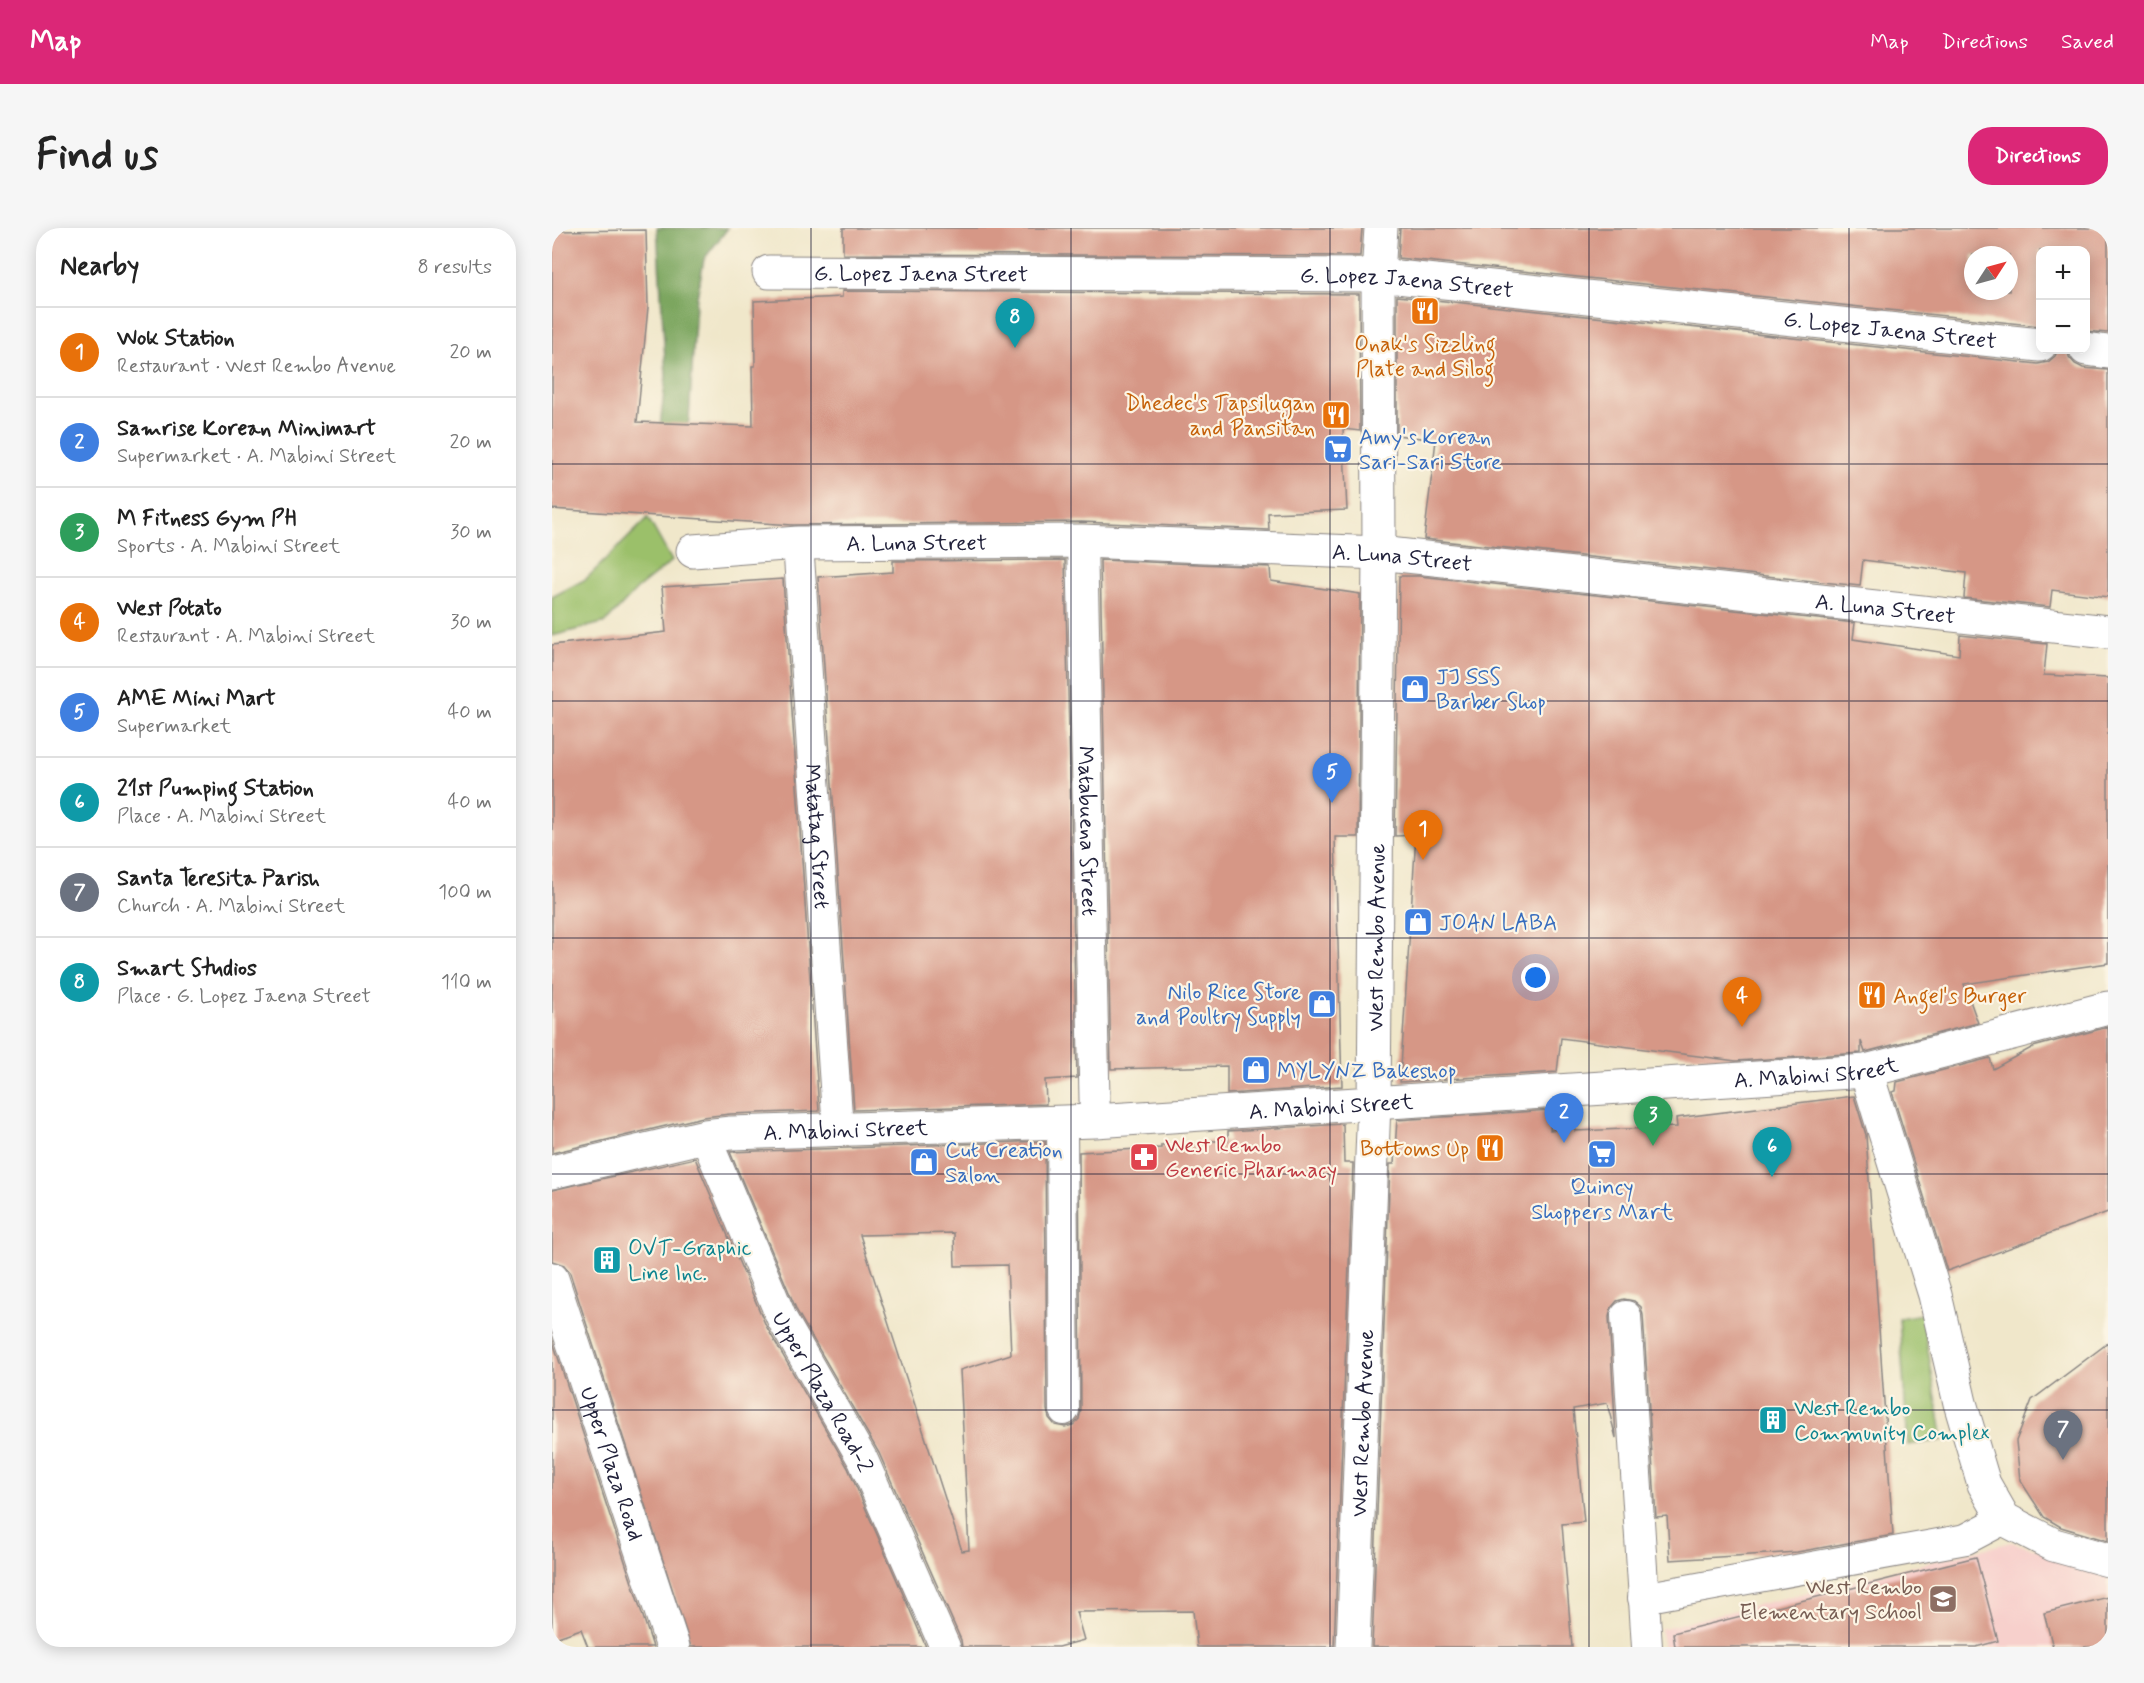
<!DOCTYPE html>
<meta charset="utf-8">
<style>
:root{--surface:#fff;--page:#f6f6f6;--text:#222;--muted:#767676;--line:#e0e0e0;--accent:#db2777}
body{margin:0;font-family:Mynerve,sans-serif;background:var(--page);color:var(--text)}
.controls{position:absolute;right:18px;top:18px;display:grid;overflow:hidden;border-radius:12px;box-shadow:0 3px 15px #0003}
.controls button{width:54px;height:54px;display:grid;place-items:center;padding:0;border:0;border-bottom:2px solid var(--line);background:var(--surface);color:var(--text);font:30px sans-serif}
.compass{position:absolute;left:1412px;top:18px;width:54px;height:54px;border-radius:50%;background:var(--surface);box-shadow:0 3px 15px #0003;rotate:54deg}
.you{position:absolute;left:984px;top:750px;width:21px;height:21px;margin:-15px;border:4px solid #fff;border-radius:50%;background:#1a73e8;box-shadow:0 0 0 9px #1a73e833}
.badge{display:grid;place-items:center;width:39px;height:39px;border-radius:50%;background:var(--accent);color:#fff;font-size:20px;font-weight:700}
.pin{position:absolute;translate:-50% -50px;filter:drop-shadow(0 2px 3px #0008)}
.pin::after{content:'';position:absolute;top:32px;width:21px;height:18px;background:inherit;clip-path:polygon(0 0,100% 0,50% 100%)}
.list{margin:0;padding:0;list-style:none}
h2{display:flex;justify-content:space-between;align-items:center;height:78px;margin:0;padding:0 24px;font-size:26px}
h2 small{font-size:20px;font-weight:400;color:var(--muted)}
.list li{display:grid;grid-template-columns:39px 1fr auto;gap:18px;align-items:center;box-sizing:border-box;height:90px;padding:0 24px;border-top:2px solid var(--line)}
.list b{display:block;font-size:22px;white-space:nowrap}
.list p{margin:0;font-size:20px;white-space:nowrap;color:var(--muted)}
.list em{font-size:20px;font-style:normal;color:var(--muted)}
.map{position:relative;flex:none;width:1556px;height:1419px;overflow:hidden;border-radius:24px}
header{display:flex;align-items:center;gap:36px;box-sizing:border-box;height:84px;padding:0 30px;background:var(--accent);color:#fff}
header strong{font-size:28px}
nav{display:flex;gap:33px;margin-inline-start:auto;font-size:21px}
.intro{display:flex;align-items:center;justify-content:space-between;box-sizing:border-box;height:144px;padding:0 36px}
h1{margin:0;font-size:42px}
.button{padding:15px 27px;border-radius:24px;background:var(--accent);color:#fff;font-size:21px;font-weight:700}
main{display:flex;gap:36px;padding:0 36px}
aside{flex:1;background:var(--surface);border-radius:24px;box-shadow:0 3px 15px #0003}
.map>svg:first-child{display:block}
.built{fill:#f7d0cc}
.green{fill:#9bc06a;stroke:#5e7152;stroke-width:1.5}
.forest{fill:#7ca65e;stroke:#4f644c;stroke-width:1.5}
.building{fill:#d69786;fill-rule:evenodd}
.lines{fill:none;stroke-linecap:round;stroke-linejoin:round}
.lane-casing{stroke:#898482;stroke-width:32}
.street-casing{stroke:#898482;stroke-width:35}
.lane{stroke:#fff;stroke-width:30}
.street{stroke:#fff;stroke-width:33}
.grid{fill:none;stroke:#22223b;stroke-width:1.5;stroke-opacity:0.55}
.labels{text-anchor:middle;stroke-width:4.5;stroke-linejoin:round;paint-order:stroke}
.street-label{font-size:22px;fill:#22223b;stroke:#fcf5e5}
.food-label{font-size:22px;fill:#c56008;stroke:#fcf5e5;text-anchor:end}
.shop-label{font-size:22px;fill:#366cbe;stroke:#fcf5e5;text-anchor:start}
.health-label{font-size:22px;fill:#be3a42;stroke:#fcf5e5;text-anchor:start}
.culture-label{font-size:22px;fill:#0d838f;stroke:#fcf5e5;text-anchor:start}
.education-label{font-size:22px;fill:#785e54;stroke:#fcf5e5;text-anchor:end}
</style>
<header>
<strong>Map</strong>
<nav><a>Map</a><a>Directions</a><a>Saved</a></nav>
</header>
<div class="intro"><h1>Find us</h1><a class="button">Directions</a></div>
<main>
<aside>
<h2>Nearby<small>8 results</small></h2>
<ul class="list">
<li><span class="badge" style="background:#e8710a">1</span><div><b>Wok Station</b><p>Restaurant · West Rembo Avenue</p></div><em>20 m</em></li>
<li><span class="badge" style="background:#3f7fe0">2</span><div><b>Samrise Korean Minimart</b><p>Supermarket · A. Mabini Street</p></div><em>20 m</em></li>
<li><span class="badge" style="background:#2e9e5b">3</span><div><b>M Fitness Gym PH</b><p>Sports · A. Mabini Street</p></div><em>30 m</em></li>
<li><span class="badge" style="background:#e8710a">4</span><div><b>West Potato</b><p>Restaurant · A. Mabini Street</p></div><em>30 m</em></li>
<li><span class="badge" style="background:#3f7fe0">5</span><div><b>AME Mini Mart</b><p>Supermarket</p></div><em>40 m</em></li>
<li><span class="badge" style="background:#0f9aa8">6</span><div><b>21st Pumping Station</b><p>Place · A. Mabini Street</p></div><em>40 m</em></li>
<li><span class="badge" style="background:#6b7280">7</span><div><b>Santa Teresita Parish</b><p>Church · A. Mabini Street</p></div><em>100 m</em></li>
<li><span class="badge" style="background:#0f9aa8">8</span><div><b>Smart Studios</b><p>Place · G. Lopez Jaena Street</p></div><em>110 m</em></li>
</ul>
</aside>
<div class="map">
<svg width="1556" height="1419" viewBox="0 0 1556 1419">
<rect width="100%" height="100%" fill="#fcf5e5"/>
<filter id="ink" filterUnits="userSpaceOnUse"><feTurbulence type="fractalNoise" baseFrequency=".0167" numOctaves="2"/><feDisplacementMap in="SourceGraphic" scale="12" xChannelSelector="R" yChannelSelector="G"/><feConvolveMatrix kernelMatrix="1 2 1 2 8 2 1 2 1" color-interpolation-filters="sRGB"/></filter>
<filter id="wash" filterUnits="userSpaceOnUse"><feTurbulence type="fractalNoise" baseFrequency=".008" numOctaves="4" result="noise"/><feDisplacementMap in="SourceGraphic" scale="24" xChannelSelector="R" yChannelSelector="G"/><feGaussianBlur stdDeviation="1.35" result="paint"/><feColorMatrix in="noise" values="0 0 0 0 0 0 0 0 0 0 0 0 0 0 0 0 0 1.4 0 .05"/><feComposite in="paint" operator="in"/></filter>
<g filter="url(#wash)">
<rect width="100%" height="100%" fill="#f0e7ca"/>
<path class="built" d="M1459 1314 1556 1342V1419H1112L1108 1401Z"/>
<path class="green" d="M96 290 120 333 85 361 54 394 0 408V369L34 351Z
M1370 1086 1391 1212 1356 1217 1347 1090Z"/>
<path class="forest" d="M105 0H176L152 31 144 75 137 192 119 235 107 206 114 148Z"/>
<g id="blocks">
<path class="building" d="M291 0H810L808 28 291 26Z
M848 0H1556V105L1533 103V22H1488V98L846 30ZM1421 27H1457V63H1421Z
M94 2 96 79 85 194 201 198 200 138H203L202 73 290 69V63L807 66 808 203 791 201 795 282 716 285 717 302 530 294 241 297 0 281V3Z
M845 68 1486 136 1496 134 1503 128 1506 122H1516L1517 129 1523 136 1531 140 1556 142V369L1500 362 1498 379 1412 370 1414 345 1311 332 1308 358 872 311 884 212 845 207Z
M513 332 525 850 493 852 494 876 302 882 266 349 341 344V333Z
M548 332 718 339 719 353 808 366 806 609H783L790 858 675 866V838L559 841Z
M847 348H867L1303 395 1301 411 1407 427 1408 407 1495 416 1492 447 1556 450V735L1412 756 1426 795 1313 824 1309 813V825L1184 833 1009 810 1005 844 848 854 864 607 843 608Z
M231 351 267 883 178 886 151 889 0 925V417L114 404 110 359Z
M1556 799V984L1395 1043 1340 864 1344 863 1345 854 1438 830 1441 841 1481 819Z
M1302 868 1314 907 1341 1307 1245 1324 1118 1332 1115 1288 1104 1289 1091 1087 1089 1079 1082 1073 1072 1071 1065 1073 1059 1080 1057 1089 1064 1210 1055 1175 1021 1181 1032 1294 1010 1296 1020 1419H820L838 936H842L845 892 1000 882 998 902 1023 900V903L1125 899 1124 890Z
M791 896 792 935H801L782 1419H645L641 1383 524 1384 532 1412 506 1419H410L409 1412 327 1225 245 1083 178 924 493 913 495 1182 497 1190 503 1197 513 1199 521 1197 527 1191 529 1182 527 924 609 920V917L654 916V913H676V903ZM402 1005 403 1038 455 1037 459 1126 408 1142 417 1322 410 1323 308 1007Z
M143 930 214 1098 296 1240 374 1419H139L18 1045 12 1037 0 1033V962Z
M0 1111 101 1419H36L29 1401 0 1411Z
M1556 1115V1313L1509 1299 1492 1289 1468 1252 1464 1213 1480 1172Z
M1424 1329 1446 1413 1424 1419H1123L1121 1405Z
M1556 1369V1419H1501L1492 1385Z"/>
</g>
</g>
<g filter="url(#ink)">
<use href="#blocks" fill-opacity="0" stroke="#898482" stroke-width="1.5"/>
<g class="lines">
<g class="lane-casing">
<g id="lane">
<path id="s1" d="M530 313 543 893"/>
<path id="s2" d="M246 315 286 902"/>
<path d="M510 895 512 1182"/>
<path id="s3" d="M153 908 230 1091 311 1232 393 1419"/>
<path d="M1074 1088 1095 1419"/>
<path d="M1091 1370 1414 1311 1452 1291"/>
</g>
</g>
<g class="street-casing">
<g id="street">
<path id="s4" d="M217 44 826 47 1488 117"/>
<path d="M1534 121 1556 124"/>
<path id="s5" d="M141 323 246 315 530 313 827 325 1556 404"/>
<path d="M1314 843 1383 1067 1408 1175 1432 1256 1452 1291 1502 1317 1556 1332"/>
<path id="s6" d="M0 944 153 908 179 905 543 893 1314 843 1556 780"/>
<path id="s7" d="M0 1051 121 1419"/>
<path id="s8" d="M801 1419 822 875 827 325 826 47 829 0"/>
</g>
</g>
<use href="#lane" class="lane"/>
<use href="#street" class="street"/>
</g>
</g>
<path class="grid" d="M259 0V1419M519 0V1419M778 0V1419M1037 0V1419M1297 0V1419M0 236H1556M0 473H1556M0 710H1556M0 946H1556M0 1182H1556"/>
<defs>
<g id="restaurant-square" transform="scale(1.5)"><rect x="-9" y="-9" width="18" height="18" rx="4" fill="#e8710a" stroke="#fcf5e5"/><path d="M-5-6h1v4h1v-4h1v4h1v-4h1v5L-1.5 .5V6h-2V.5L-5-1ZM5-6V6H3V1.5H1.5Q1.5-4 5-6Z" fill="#fff"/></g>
<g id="supermarket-square" transform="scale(1.5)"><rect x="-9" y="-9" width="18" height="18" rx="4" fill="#3f7fe0" stroke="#fcf5e5"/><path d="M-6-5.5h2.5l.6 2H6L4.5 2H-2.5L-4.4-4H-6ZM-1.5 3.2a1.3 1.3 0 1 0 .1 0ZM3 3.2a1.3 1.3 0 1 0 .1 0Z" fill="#fff"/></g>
<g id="shop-square" transform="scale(1.5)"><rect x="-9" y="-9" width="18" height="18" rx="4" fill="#3f7fe0" stroke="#fcf5e5"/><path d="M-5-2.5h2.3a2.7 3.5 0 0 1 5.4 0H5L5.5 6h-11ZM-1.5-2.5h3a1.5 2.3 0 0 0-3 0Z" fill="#fff"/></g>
<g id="pharmacy-square" transform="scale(1.5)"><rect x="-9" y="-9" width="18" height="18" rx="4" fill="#e0444e" stroke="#fcf5e5"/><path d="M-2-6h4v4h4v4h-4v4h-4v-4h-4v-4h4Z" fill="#fff"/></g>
<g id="building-square" transform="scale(1.5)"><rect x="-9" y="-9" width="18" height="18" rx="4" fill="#0f9aa8" stroke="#fcf5e5"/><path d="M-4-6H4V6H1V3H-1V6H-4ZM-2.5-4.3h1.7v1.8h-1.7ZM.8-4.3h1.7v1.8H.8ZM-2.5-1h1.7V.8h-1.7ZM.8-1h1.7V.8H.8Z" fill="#fff"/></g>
<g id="school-square" transform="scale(1.5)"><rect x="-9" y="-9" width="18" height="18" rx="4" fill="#8d6e63" stroke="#fcf5e5"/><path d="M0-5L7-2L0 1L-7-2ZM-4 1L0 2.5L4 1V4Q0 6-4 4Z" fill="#fff"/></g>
</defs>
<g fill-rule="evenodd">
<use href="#restaurant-square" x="873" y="83"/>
<use href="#restaurant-square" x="784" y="187"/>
<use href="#supermarket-square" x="786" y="221"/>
<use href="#shop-square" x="863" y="461"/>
<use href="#shop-square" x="866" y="694"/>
<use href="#restaurant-square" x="1320" y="767"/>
<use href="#shop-square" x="770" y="776"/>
<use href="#shop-square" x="704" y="842"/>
<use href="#restaurant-square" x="938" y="920"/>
<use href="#supermarket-square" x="1050" y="926"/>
<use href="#pharmacy-square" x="592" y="929"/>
<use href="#shop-square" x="372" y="934"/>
<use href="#building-square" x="55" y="1032"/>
<use href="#building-square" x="1221" y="1192"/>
<use href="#school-square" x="1391" y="1371"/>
</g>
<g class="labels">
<g class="street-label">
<text dy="8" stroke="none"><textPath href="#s4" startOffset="152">G. Lopez Jaena Street</textPath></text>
<text dy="8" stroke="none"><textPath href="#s4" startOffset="638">G. Lopez Jaena Street</textPath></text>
<text dy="8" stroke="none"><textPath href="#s4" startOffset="1124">G. Lopez Jaena Street</textPath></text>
<text dy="8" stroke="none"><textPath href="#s5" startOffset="224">A. Luna Street</textPath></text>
<text dy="8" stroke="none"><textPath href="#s5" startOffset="710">A. Luna Street</textPath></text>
<text dy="8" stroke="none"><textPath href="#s5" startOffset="1196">A. Luna Street</textPath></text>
<text dy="8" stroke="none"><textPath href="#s1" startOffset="290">Matabuena Street</textPath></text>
<text dy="8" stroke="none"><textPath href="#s2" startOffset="294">Matatag Street</textPath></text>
<text dy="8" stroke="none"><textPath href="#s8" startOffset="710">West Rembo Avenue</textPath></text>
<text dy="8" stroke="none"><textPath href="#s6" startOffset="1270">A. Mabini Street</textPath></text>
<text dy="8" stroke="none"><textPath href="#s6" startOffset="784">A. Mabini Street</textPath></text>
<text dy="8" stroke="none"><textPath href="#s6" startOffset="298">A. Mabini Street</textPath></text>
<text dy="8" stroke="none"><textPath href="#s3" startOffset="282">Upper Plaza Road-2</textPath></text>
<text dy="8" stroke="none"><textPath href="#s8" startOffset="224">West Rembo Avenue</textPath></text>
<text dy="8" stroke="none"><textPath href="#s7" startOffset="194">Upper Plaza Road</textPath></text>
</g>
<g class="food-label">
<text x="873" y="123" text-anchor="middle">Onak's Sizzling<tspan x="873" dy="25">Plate and Silog</tspan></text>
<text x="763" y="182">Dhedec's Tapsilugan<tspan x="763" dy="25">and Pansitan</tspan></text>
<text x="1341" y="775" text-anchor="start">Angel's Burger</text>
<text x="917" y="928">Bottoms Up</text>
</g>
<g class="shop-label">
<text x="807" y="216">Amy's Korean<tspan x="807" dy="25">Sari-Sari Store</tspan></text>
<text x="884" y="456">JJ SSS<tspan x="884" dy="25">Barber Shop</tspan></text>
<text x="887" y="702">JOAN LABA</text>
<text x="749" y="771" text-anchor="end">Nilo Rice Store<tspan x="749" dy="25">and Poultry Supply</tspan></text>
<text x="725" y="850">MYLYNZ Bakeshop</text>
<text x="393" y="929">Cut Creation<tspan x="393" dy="25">Salon</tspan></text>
<text x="1050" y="966" text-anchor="middle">Quincy<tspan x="1050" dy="25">Shoppers Mart</tspan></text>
</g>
<g class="health-label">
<text x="613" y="924">West Rembo<tspan x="613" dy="25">Generic Pharmacy</tspan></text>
</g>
<g class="culture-label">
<text x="76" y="1027">OVT-Graphic<tspan x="76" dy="25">Line Inc.</tspan></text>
<text x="1242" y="1187">West Rembo<tspan x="1242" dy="25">Community Complex</tspan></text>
</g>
<g class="education-label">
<text x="1370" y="1366">West Rembo<tspan x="1370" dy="25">Elementary School</tspan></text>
</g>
</g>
</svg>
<div class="controls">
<button>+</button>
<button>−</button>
</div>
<svg class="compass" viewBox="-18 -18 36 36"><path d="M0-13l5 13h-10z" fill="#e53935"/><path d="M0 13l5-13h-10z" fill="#767676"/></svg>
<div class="you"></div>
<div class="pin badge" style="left:871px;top:632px;background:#e8710a">1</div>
<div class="pin badge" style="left:1012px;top:915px;background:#3f7fe0">2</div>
<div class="pin badge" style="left:1101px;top:918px;background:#2e9e5b">3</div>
<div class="pin badge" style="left:1190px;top:799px;background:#e8710a">4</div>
<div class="pin badge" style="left:780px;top:575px;background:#3f7fe0">5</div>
<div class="pin badge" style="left:1220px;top:949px;background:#0f9aa8">6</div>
<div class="pin badge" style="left:1511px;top:1232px;background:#6b7280">7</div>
<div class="pin badge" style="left:463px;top:120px;background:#0f9aa8">8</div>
</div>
</main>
